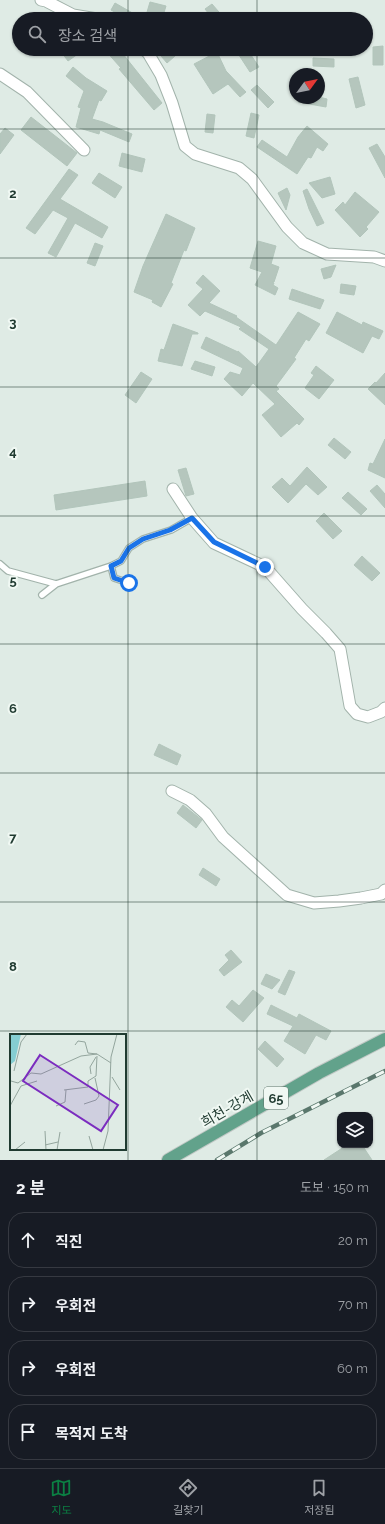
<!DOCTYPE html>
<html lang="ko">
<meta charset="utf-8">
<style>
:root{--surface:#171b24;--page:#20242c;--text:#f1f3f6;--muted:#9ea1a6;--line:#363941;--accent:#0b8043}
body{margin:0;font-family:Raleway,"Noto Sans KR",sans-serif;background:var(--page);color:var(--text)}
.controls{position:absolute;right:12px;bottom:12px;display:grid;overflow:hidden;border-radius:8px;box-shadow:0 1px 3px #0004}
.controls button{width:36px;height:36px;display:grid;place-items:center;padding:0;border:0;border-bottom:1px solid var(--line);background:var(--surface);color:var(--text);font:20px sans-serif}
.compass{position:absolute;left:289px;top:68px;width:36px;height:36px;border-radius:50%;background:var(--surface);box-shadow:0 1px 3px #0004;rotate:57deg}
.stop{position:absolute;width:12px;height:12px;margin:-9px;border:3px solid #1a73e8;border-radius:50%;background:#fff}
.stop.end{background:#1a73e8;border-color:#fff;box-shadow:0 1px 4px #0008}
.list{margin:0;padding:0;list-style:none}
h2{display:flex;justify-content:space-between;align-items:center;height:52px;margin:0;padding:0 16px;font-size:17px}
h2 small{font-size:13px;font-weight:400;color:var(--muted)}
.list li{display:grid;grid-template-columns:26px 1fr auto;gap:12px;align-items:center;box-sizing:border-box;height:56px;margin:0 8px 8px;padding:0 8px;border:1px solid var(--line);border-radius:16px}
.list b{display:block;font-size:15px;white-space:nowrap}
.list em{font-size:13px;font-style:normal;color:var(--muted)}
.icon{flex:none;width:22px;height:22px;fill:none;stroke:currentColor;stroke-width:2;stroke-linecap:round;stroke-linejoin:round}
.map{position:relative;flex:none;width:385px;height:1160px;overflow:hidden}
.search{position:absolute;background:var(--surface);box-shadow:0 1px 3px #0004;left:12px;right:12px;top:12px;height:44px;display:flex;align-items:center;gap:10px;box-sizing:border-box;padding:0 14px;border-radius:22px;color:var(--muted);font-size:15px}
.sheet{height:308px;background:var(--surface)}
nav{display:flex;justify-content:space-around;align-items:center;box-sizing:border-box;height:56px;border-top:1px solid var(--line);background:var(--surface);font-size:11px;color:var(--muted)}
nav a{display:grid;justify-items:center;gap:2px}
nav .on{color:var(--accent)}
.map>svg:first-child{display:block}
.building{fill:#b5c6bd;stroke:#b2c5bb}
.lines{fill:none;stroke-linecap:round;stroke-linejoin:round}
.lane-casing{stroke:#a2b3ab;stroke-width:8}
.street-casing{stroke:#a2b3ab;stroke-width:13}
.primary-casing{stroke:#c1c8c5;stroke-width:14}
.lane{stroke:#fff;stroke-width:5.5}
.street{stroke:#fff;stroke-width:11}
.primary{stroke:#62a28b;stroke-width:12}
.rail-casing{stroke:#5a776c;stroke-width:4.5}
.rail{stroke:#f0f8f3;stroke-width:3;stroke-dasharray:9;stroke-linecap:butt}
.route{stroke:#1a73e8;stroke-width:5}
.grid{fill:none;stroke:#203b31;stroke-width:1;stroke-opacity:0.55}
.labels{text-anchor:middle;stroke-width:4;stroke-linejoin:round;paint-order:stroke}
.shield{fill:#f0f8f3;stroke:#5e746b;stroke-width:1}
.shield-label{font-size:13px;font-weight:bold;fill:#203b31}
.street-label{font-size:14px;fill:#203b31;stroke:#f0f8f3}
.inset-road{fill:none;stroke:#93a59d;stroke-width:1}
.view{fill:#7b2cbf;fill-opacity:0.15;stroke:#7b2cbf;stroke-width:2}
.inset-edge{fill:none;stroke:#203b31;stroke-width:2}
.grid-label{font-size:13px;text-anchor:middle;font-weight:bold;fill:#203b31;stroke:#f0f8f3;stroke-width:4;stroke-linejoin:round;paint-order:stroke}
</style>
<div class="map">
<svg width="385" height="1160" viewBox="0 0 385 1160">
<rect width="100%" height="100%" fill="#dfebe5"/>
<path class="building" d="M150 2 166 6 162 19H145Z
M115 3 143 19H127L111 10Z
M212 4 225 19H213L205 9Z
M383 46V65H373V47Z
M59 49H85L68 61Z
M104 49H119L162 103 154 110 119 69 121 68Z
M155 49H183L167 63Z
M235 49H247L259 67 250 72Z
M217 52 226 71 246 92 240 97 228 84 213 94 194 64Z
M313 58 334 59V67L313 66Z
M73 67 86 78 107 91 101 101 99 100 92 119 103 122 132 134 129 142 100 130 99 134 76 127 81 108 78 107 84 91 66 76Z
M358 77 365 105 356 108 349 79Z
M257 85 274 102 268 108 251 90Z
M319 97 327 99 326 107 298 102V98Z
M251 113 259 115 254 138 246 136Z
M207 114 215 115 213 133 205 132Z
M31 117 77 153 67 166 21 130Z
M307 126 328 144 323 151 317 147 311 158 308 157 297 174 257 147 262 140 287 157 298 137Z
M5 128 14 135 0 154V134Z
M377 144 385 157V178L369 148Z
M122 153 145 159 142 172 119 166Z
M69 169 78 175 60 199 108 227 102 238 75 223 56 257 48 253 68 218 53 210 35 234 26 228Z
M99 173 122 187 115 198 92 183Z
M330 177 335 194 322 198 309 183Z
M287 188 290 195 286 210 278 193Z
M307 189 324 223 317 226 309 209 303 191Z
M355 192 379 212 366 227 368 229 360 237 335 210 343 202 345 205Z
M166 214 195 228 186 251 184 250 171 283 173 284 161 307 152 302 153 300 134 292 143 266Z
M258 241 276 246 271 264 279 267 274 282H272L274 283 273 285 278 288 275 295 255 285 262 272 250 268Z
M95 243 103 246 95 266 87 263Z
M336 265 331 277 324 279 321 269Z
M203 275 220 291 209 303 237 316 236 317 276 345 298 312 320 324 309 341 306 339 294 358 296 359 276 386 279 389 276 391 304 419 299 425 297 423 281 437 262 415 275 404 253 383 242 396 224 379 230 372 240 375 243 368 201 348 206 337 238 352V351L256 367 269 349 239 329 241 327 205 311 200 316 188 305 203 289 196 283Z
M341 284 356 286 354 295 340 293Z
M292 289 324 300 320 309 289 299Z
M337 312 362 325 363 322 383 331 379 339 372 336 363 353 326 333Z
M173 324 198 333V334H192L182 366 158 361 161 349 164 350Z
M195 361 215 367 212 376 191 369Z
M316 366 334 380 319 399 305 388 314 375 311 373Z
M141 372 152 379 136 403 125 395Z
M385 373V405L368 389 375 382 376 383Z
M334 438 351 452 345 459 328 445Z
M385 439V478L368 470 370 463 373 464Z
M307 467 327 487 318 495 306 484 288 503 272 487 282 478 290 486Z
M186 468 194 494 186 496 178 470Z
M145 481 147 496 56 510 54 495Z
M377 485 385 494V508L370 491Z
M348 492 367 509 361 515 342 498Z
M324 513 342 531 333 539 316 521Z
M362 556 380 573 372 581 354 565Z
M159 744 181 755 177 765 154 755Z
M183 805 202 820 196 828 177 813Z
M203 868 220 879 216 886 199 875Z
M231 950 242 962 224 976 219 970 229 960 225 955Z
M289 970 295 972 285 995 278 992Z
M266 974 280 980 272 989 261 984Z
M253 990 264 998 243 1022 226 1007 232 1000 239 1006Z
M271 1005 297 1018 299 1014 331 1031 326 1040 316 1035 305 1054 284 1041 293 1026 267 1014Z
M265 1041 284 1059 277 1067 258 1049Z
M347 1145H362L372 1160H324Z"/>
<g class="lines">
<g class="lane-casing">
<path id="lane" d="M0 564 8 571 56 584 111 566 121 561 129 548 143 539 171 530 192 518
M111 566 114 578 129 583
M42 595 56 584"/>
</g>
<g class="street-casing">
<path id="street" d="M41 0 46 1 73 15 97 19
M143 49 148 53 161 75 172 103 185 146 195 154 239 168 252 179 287 227 303 243 327 254 374 257 385 261
M0 74 27 92 84 150
M173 489 192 518 214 543 265 567 302 609 326 633 340 649 350 706 357 714 368 717 381 712 385 708
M172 791 190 800 206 814 223 837 287 895 314 903 339 901 361 898 381 894 385 890"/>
</g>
<g class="primary-casing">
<path id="primary" d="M168 1160 319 1073 385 1039"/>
</g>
<use href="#lane" class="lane"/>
<use href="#street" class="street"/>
<use href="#primary" class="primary"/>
<g class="rail-casing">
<path id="rail" d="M217 1160 261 1133 385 1071"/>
</g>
<use href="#rail" class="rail"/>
</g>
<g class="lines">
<path class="route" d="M129 583 114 578 111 566 121 561 129 548 143 539 170 530 192 518 214 542 265 567"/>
</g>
<path class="grid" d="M128 0V19M257 0V19M128 49V1160M257 49V1160M0 129H385M0 258H385M0 387H385M0 516H385M0 644H385M0 773H385M0 902H385M0 1031H385"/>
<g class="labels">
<rect class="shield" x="264" y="1087" width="24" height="22" rx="3"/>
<g class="shield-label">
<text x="276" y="1103">65</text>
</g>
<g class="street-label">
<text transform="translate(227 1109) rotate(-30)" y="5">희천-강계</text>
</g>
</g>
<g transform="translate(10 1034)">
<rect width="116" height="116" fill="#dfebe5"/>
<path d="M0 0H11L5 27 0 31Z" fill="#85ced2"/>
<path class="inset-road" d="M65 11 68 7 75 8 78 19 87 20 101 29M4 37 11 8 17 0M81 40 80 33 86 23M102 43 110 56M1 47 8 49 21 39 31 40 71 22 87 20M54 56 78 53V47L86 42 87 22M74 70 86 66 89 62 85 44M0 72 11 52 27 47M46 72 55 68 56 56M35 97 36 116M79 102 83 116M35 111 48 108M5 116 15 108M47 116 50 98M93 116 98 97 101 23 107 0"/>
<path class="view" d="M30 21 108 71 91 97 13 47Z"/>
<rect width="116" height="116" class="inset-edge"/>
</g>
<g class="grid-label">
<text x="13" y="198">2</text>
<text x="13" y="327">3</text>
<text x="13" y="456">4</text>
<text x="13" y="585">5</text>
<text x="13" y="713">6</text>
<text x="13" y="842">7</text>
<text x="13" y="971">8</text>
</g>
</svg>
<div class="controls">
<button><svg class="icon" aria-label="layers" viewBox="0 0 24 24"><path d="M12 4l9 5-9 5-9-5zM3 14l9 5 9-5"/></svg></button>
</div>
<svg class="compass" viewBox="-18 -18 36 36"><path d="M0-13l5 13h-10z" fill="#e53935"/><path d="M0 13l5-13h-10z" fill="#9ea1a6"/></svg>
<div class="stop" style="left:129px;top:583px"></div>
<div class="stop end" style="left:265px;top:567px"></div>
<div class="search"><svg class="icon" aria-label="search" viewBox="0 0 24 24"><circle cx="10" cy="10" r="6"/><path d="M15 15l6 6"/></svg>장소 검색</div>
</div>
<section class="sheet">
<h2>2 분<small>도보 · 150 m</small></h2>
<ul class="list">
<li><svg class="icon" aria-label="ahead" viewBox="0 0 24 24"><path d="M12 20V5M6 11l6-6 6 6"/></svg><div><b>직진</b></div><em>20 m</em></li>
<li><svg class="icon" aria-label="right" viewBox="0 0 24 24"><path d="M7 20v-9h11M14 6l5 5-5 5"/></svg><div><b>우회전</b></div><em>70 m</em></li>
<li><svg class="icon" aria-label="right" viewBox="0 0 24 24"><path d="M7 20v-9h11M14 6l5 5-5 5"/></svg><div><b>우회전</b></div><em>60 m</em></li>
<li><svg class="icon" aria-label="arrive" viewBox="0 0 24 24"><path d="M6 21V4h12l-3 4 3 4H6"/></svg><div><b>목적지 도착</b></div></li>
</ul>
</section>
<nav>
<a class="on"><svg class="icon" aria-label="map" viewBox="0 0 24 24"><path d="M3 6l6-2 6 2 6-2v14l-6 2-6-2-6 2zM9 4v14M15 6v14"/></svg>지도</a>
<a><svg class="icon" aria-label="directions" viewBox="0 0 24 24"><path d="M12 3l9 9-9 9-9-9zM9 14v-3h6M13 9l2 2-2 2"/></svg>길찾기</a>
<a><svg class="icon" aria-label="saved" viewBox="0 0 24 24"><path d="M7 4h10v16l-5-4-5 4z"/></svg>저장됨</a>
</nav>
